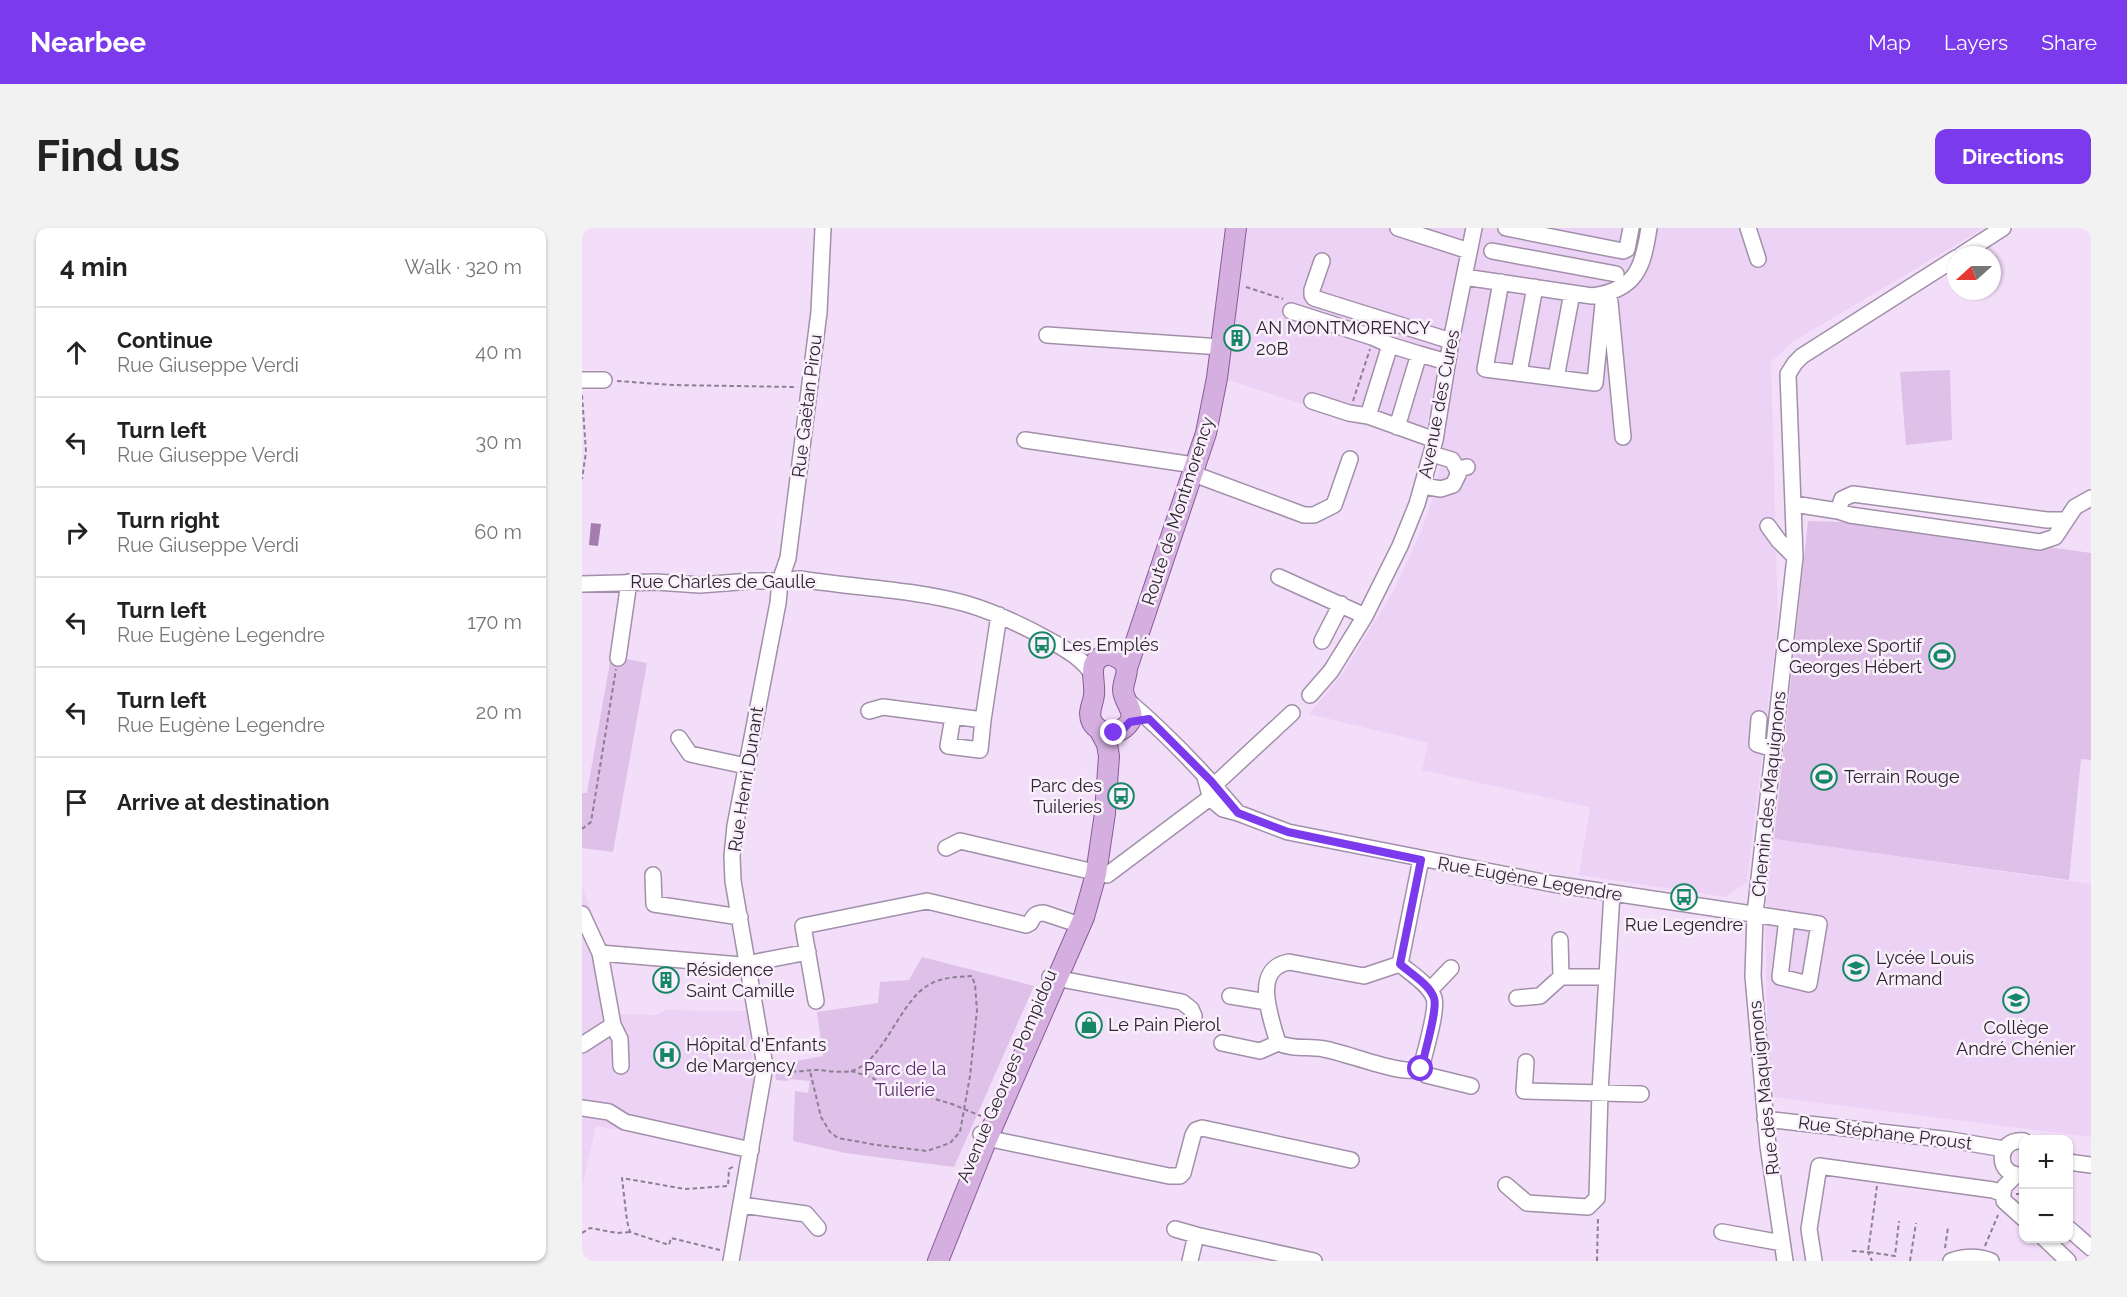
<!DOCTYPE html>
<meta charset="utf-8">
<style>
:root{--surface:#fff;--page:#f2f2f2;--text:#222;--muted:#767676;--line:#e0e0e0;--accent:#7c3aed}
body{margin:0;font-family:Raleway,sans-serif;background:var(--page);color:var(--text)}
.controls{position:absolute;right:18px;bottom:18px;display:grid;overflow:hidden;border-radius:12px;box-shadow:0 2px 4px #0004}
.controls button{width:54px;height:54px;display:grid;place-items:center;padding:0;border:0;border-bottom:2px solid var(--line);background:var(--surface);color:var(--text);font:30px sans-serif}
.compass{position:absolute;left:1365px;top:18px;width:54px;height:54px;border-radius:50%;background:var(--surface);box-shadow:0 2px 4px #0004;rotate:249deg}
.stop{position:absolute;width:18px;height:18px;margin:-14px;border:4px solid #7c3aed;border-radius:50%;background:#fff}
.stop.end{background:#7c3aed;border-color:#fff;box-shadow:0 2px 6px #0008}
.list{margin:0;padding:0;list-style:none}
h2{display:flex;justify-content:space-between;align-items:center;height:78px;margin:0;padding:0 24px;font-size:26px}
h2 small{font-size:20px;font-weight:400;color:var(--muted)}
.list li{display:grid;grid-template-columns:39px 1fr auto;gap:18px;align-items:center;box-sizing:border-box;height:90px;padding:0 24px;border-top:2px solid var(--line)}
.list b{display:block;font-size:22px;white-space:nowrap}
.list p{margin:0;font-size:20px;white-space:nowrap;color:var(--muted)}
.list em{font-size:20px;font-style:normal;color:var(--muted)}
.icon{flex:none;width:33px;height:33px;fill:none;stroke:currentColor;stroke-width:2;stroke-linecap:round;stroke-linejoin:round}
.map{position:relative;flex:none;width:1509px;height:1033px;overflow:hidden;border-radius:12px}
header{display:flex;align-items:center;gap:36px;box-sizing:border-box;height:84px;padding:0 30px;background:var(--accent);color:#fff}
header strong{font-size:28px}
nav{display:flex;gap:33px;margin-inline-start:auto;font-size:21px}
.intro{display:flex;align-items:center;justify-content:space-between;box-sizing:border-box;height:144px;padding:0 36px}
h1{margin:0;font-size:42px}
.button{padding:15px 27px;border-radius:12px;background:var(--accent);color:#fff;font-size:21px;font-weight:700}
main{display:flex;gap:36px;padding:0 36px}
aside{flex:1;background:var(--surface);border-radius:12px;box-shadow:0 2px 4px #0004}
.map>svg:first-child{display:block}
.built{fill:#ecd2f5}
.green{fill:#dec0e9}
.water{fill:#a37db0}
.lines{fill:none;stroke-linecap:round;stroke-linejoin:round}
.minor-casing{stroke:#a28fa9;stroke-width:18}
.major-casing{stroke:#875c95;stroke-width:22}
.path{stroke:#8d7f91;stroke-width:2;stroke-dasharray:4.5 3;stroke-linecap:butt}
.minor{stroke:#fff;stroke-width:15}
.major{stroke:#d4afe0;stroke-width:20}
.route{stroke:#7c3aed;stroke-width:8}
.labels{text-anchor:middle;stroke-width:5;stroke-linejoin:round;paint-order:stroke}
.poi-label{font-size:18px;fill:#2d252f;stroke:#f9f0fc;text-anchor:start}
.street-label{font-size:18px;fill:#2d252f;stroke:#f9f0fc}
.park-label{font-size:18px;fill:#5a2a6a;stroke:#f9f0fc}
</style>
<header>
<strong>Nearbee</strong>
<nav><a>Map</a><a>Layers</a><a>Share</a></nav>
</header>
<div class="intro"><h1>Find us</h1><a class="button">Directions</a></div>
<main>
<aside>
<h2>4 min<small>Walk · 320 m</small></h2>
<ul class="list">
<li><svg class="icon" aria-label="ahead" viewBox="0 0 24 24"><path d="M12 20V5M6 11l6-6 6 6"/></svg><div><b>Continue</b><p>Rue Giuseppe Verdi</p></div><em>40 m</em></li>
<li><svg class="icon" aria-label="left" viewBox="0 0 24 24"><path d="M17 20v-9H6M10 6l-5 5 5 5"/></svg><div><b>Turn left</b><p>Rue Giuseppe Verdi</p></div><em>30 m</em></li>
<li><svg class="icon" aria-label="right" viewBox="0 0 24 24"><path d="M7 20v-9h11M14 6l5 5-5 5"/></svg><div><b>Turn right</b><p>Rue Giuseppe Verdi</p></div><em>60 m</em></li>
<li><svg class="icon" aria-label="left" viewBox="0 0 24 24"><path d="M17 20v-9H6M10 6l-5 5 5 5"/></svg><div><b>Turn left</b><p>Rue Eugène Legendre</p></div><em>170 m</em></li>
<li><svg class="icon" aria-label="left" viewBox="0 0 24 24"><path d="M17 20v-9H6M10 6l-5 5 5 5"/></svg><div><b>Turn left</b><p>Rue Eugène Legendre</p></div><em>20 m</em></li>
<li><svg class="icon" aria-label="arrive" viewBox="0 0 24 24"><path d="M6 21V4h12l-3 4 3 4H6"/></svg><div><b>Arrive at destination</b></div></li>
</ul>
</aside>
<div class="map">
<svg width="1509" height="1033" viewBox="0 0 1509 1033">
<rect width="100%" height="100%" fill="#f3defa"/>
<path class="built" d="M665 0H1402L1212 113 1189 134 1196 392 1165 654 1144 669 997 647 1008 579 840 542 846 515 727 486 761 445 812 362 840 301 850 273 862 222 643 151Z
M1192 611 1509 656V909L1192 869 1186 826 1183 689Z
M0 658 20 713 32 758 33 786 75 787 83 782 167 783 172 861 164 908 159 922 14 898 0 959Z"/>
<path class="green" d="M1368 142 1370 212 1324 217 1318 144Z
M1226 293 1296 295 1509 325V532L1499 531 1487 652 1192 611Z
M29 428 65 435 31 624 0 620V565H5Z
M340 729 452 758 372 939 263 925 211 913 213 863 226 865 228 853 207 851 206 853 194 852 192 837 241 828 235 784 296 775 298 754 327 752Z"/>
<path class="water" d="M9 295 19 296 16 318 7 317Z"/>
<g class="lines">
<g class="minor-casing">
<path id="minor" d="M816 0 887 23
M924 0 1041 23 1045 21 1049 0
M1166 0 1176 31
M910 23 1034 46
M1379 27 1421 0
M740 33 730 62V67L732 70 869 113
M882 49 1010 68C1054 62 1061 40 1067 0
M919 54 903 141 1013 155 1022 66
M1028 74 1041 209
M709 83 790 109 808 117 837 126
M465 107 639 119
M937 145 953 59
M974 150 990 65
M0 152H22
M730 173 767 185 786 188 853 212
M786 188 808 117
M815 199 837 126 865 134
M443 212 612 237
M850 226 870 232 875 241 885 239
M609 245 722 287H732L752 277 768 231
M841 258 859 261 871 257 876 247 875 241
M1212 276 1256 283 1260 271 1271 266 1465 292H1483
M1256 283 1268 287 1458 314 1473 309 1493 279 1509 270
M1186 298 1197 313 1213 329
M697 349 783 388
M0 356 74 354 118 357 169 353H198L218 351C273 360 331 361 385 376 415 385 442 398 469 413 483 421 503 432 511 448
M740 413 759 376
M36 430 47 354
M728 467 749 443 783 388 818 318 835 276 853 212 869 113 892 0
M545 472C585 506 622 545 656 585
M287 483 301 479 401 492 417 387
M371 489 366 518 398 522 401 492
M1177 491 1175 516 1192 521
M97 510 108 526 164 538
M623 549 629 571 641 581 656 585 706 604 971 656 1237 696 1227 756 1198 749 1205 691
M627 562 710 485
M364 620 378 613 525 647 625 572 629 571
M71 647 72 676 158 689
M0 686 18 725 31 797 38 811 39 838
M18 725 159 737 226 724
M707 734 782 748 818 736C828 745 847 756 852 770 856 782 842 826 839 841 819 848 766 825 742 821 725 818 712 822 696 815 689 790 669 741 707 734Z
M818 736 839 631
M468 749 600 774 609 781 612 788
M979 749H1025
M848 762 869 740
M648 768 685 774
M935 770 958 768 979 749 978 712
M234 773 221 698 345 673 444 697 448 695C452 688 453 685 462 685L498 697
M640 815 678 823 696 815
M0 817 31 797
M944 834 942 863 1059 866
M839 841 844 847 889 858
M0 880 27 884 43 894 169 922
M1183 891 1369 912 1422 921
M399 906 414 912 587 948H598L601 945 611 907 614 902 620 900 769 932
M1442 913C1414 909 1412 950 1442 947
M1486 934 1509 937
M924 957 945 975 1006 979 1015 970 1018 864 1030 665
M1422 973 1442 991
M160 977 224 986 236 1000
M1486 1000 1509 1020
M593 1001 614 1007
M1140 1004 1200 1015
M1462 1010 1486 1033
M149 1033 183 838 151 653 150 628 153 598 196 375 198 353 206 330 237 84 241 0
M608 1033 614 1007 732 1033
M1203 1033 1186 918 1171 748 1173 686 1213 329 1206 146 1213 135 1220 128 1374 30
M1232 1033 1227 1001 1237 938 1411 962 1421 966 1422 959 1434 947
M1369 1033C1383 1028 1396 1028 1409 1033"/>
</g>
<g class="major-casing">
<path id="major" d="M528 426 540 432 545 440C545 448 541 455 541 462 542 477 559 486 542 500 538 503 534 505 529 505 522 505 514 501 510 494 505 484 511 477 512 467 514 450 502 431 528 426Z
M545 440 624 205 635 150 654 0
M356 1033 402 918 502 689 514 646 523 585 527 528 525 516 518 503"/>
</g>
<path class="path" d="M664 59 701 71
M35 153 91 157 215 159
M0 167 4 224 0 251
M771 173 788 121
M0 601 9 594 34 441
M195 841C208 846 222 842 236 842 246 843 259 845 269 843 301 835 317 775 345 758 358 749 375 749 390 748L393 757 395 782 388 848 378 904 368 915 345 923 295 917 256 910 248 904 239 889 228 843
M269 843 289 849 303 858 329 864 370 876 399 888
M1295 958 1286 1024 1313 1028 1317 993
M1434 966H1442
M0 1005 8 1000 35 1005 48 1004
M1403 1018 1416 987
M1363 1020 1366 999
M138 1022 89 1010 87 1017 48 1004 45 993 40 950 103 961 146 958 147 941 152 938
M1270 1023 1286 1024 1290 1033
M1015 1033 1016 989
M1328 1033 1334 995"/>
<use href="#minor" class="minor"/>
<use href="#major" class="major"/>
</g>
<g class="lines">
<path class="route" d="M532 505 540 502 548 494 567 491 629 553 656 585 706 604 839 632 818 736C828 745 847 756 852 770 856 781 842 827 839 841"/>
</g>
<defs>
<g id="building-ring" transform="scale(1.35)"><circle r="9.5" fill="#f9f0fc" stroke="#168765" stroke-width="1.5"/><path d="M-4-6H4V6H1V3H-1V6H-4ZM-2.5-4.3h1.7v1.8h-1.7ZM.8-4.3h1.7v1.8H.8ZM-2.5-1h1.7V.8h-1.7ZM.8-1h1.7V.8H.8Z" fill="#168765"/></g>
<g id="bus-ring" transform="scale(1.35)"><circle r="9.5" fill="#f9f0fc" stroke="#168765" stroke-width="1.5"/><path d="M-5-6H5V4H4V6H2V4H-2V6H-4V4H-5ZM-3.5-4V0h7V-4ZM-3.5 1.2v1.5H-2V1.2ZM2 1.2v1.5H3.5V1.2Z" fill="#168765"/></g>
<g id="stadium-ring" transform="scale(1.35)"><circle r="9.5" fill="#f9f0fc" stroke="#168765" stroke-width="1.5"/><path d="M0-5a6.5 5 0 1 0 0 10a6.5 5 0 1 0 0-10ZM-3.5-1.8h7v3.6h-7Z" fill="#168765"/></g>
<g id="school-ring" transform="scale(1.35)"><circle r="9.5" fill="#f9f0fc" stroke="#168765" stroke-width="1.5"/><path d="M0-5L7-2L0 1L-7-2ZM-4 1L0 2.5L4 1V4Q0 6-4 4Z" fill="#168765"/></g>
<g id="shop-ring" transform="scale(1.35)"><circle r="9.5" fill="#f9f0fc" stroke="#168765" stroke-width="1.5"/><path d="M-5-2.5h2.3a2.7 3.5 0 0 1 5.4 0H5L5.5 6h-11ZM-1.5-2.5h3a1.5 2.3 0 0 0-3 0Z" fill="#168765"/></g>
<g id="hospital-ring" transform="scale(1.35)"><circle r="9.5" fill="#f9f0fc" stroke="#168765" stroke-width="1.5"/><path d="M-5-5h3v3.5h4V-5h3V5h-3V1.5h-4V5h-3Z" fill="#168765"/></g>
</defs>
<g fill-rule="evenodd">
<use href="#building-ring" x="655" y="110"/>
<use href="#bus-ring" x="460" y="417"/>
<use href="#stadium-ring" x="1360" y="428"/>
<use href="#stadium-ring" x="1242" y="549"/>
<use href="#bus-ring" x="539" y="568"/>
<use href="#bus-ring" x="1102" y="669"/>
<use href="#school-ring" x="1274" y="740"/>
<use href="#building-ring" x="84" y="752"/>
<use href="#school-ring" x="1434" y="772"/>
<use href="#shop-ring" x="507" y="797"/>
<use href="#hospital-ring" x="85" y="827"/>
</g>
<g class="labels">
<g class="poi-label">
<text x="674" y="106">AN MONTMORENCY<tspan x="674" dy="21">20B</tspan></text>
<text x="480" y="423">Les Emplés</text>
<text x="1340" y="424" text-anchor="end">Complexe Sportif<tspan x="1340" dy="21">Georges Hébert</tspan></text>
<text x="1262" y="555">Terrain Rouge</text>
<text x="520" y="564" text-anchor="end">Parc des<tspan x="520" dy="21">Tuileries</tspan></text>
<text x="1102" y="703" text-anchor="middle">Rue Legendre</text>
<text x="1294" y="736">Lycée Louis<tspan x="1294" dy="21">Armand</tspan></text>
<text x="104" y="748">Résidence<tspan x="104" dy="21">Saint Camille</tspan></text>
<text x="526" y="803">Le Pain Pierol</text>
<text x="1434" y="806" text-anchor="middle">Collège<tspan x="1434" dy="21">André Chénier</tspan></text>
<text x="104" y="823">Hôpital d'Enfants<tspan x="104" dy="21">de Margency</tspan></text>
</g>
<g class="street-label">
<text transform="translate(857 176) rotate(-79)" y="6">Avenue des Cures</text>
<text transform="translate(225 178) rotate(-83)" y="6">Rue Gaëtan Pirou</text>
<text transform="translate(596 283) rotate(-72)" y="6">Route de Montmorency</text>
<text x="141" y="360">Rue Charles de Gaulle</text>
<text transform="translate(164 551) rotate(-81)" y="6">Rue Henri Dunant</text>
<text transform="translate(1187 566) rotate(-84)" y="6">Chemin des Maquignons</text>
<text transform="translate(948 651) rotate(10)" y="6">Rue Eugène Legendre</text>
<text transform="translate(425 848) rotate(-67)" y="6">Avenue Georges Pompidou</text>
<text transform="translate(1182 860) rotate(-96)" y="6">Rue des Maquignons</text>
<text transform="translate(1303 905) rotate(7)" y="6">Rue Stéphane Proust</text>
</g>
<g class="park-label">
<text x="323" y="847">Parc de la<tspan x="323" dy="21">Tuilerie</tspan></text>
</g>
</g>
</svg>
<div class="controls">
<button>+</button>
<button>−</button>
</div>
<svg class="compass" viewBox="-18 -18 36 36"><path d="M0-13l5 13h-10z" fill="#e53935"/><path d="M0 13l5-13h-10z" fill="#767676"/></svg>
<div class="stop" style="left:839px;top:841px"></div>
<div class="stop end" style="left:532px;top:505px"></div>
</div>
</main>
